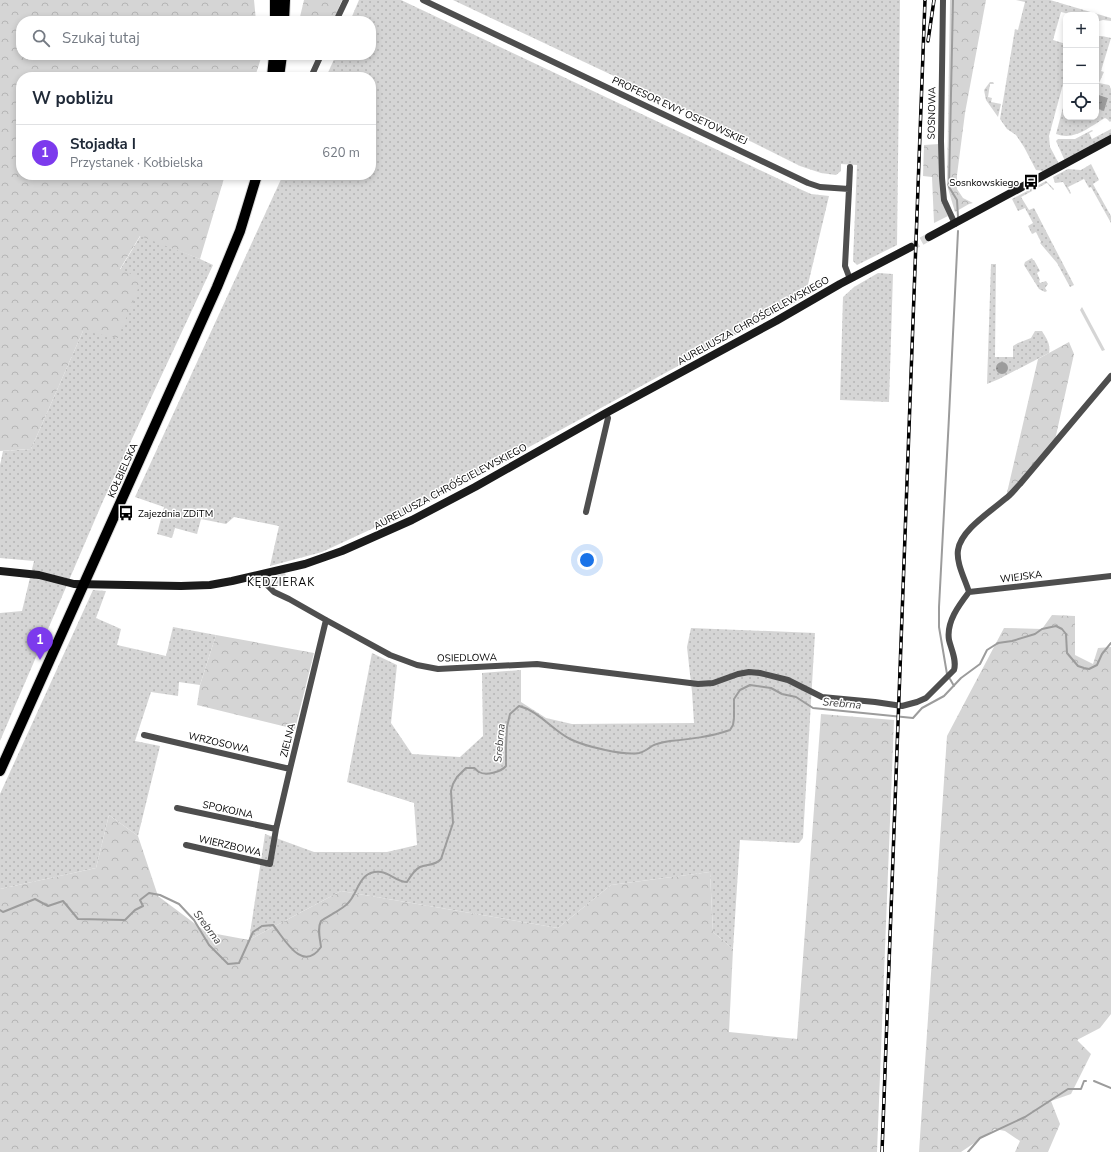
<!DOCTYPE html>
<html lang="pl">
<meta charset="utf-8">
<style>
:root{--surface:#fff;--page:#f6f6f7;--text:#1f2937;--muted:#747a83;--line:#e0e1e3;--accent:#7c3aed}
body{margin:0;font-family:"Nunito Sans",sans-serif;background:var(--page);color:var(--text)}
.controls{position:absolute;right:12px;top:12px;display:grid;overflow:hidden;border-radius:8px;box-shadow:0 2px 6px #0003}
.controls button{width:36px;height:36px;display:grid;place-items:center;padding:0;border:0;border-bottom:1px solid var(--line);background:var(--surface);color:var(--text);font:20px sans-serif}
.you{position:absolute;left:587px;top:560px;width:14px;height:14px;margin:-10px;border:3px solid #fff;border-radius:50%;background:#1a73e8;box-shadow:0 0 0 6px #1a73e833}
.badge{display:grid;place-items:center;width:26px;height:26px;border-radius:50%;background:var(--accent);color:#fff;font-size:13px;font-weight:700}
.pin{position:absolute;translate:-50% -33px;filter:drop-shadow(0 1px 2px #0008)}
.pin::after{content:'';position:absolute;top:21px;width:14px;height:12px;background:inherit;clip-path:polygon(0 0,100% 0,50% 100%)}
.list{margin:0;padding:0;list-style:none}
h2{display:flex;justify-content:space-between;align-items:center;height:52px;margin:0;padding:0 16px;font-size:17px}
h2 small{font-size:13px;font-weight:400;color:var(--muted)}
.list li{display:grid;grid-template-columns:26px 1fr auto;gap:12px;align-items:center;box-sizing:border-box;height:56px;padding:0 16px;border-top:1px solid var(--line)}
.list b{display:block;font-size:15px;white-space:nowrap}
.list p{margin:0;font-size:13px;white-space:nowrap;color:var(--muted)}
.list em{font-size:13px;font-style:normal;color:var(--muted)}
.icon{flex:none;width:22px;height:22px;fill:none;stroke:currentColor;stroke-width:2;stroke-linecap:round;stroke-linejoin:round}
.map{position:relative;flex:none;width:1111px;height:1152px;overflow:hidden}
.search{position:absolute;background:var(--surface);box-shadow:0 2px 6px #0003;left:16px;top:16px;width:360px;height:44px;display:flex;align-items:center;gap:10px;box-sizing:border-box;padding:0 14px;border-radius:16px;color:var(--muted);font-size:15px}
.panel{position:absolute;background:var(--surface);box-shadow:0 2px 6px #0003;left:16px;top:72px;width:360px;height:108px;border-radius:16px}
.map>svg:first-child{display:block}
.grass{fill:url(#grass-dots)}
.forest{fill:url(#forest-crowns)}
.garden{fill:#d5d5d5}
.water{fill:url(#water-ripples)}
.lines{fill:none;stroke-linecap:round;stroke-linejoin:round}
.stream{stroke:#9c9c9c;stroke-width:2}
.secondary-tunnel{stroke:#d9d9d9;stroke-width:8;stroke-dasharray:8 4;stroke-linecap:butt}
.primary-casing{stroke:#dbdbdb;stroke-width:12}
.street{stroke:#4e4e4e;stroke-width:6}
.secondary{stroke:#1b1b1b;stroke-width:8}
.primary{stroke:#000;stroke-width:10}
.rail-casing{stroke:#000;stroke-width:3.5}
.rail{stroke:#fff;stroke-width:2;stroke-dasharray:6;stroke-linecap:butt}
.labels{text-anchor:middle;stroke-width:3;stroke-linejoin:round;paint-order:stroke}
.street-label{font-size:10px;fill:#000;stroke:#fff}
.poi-label{font-size:10px;fill:#000;stroke:#fff;text-anchor:end}
.neighbourhood-label{font-size:11px;letter-spacing:1px;fill:#000;stroke:#fff}
.water-label{font-size:11px;font-style:italic;fill:#3d3d3d;stroke:#fff}
</style>
<div class="map">
<svg width="1111" height="1152" viewBox="0 0 1111 1152">
<defs>
<pattern id="grass-dots" width="8" height="8" patternUnits="userSpaceOnUse"><rect width="8" height="8" fill="#d5d5d5"/><path d="M2 2h.1M6 6h.1" fill="none" stroke="#b5b5b5" stroke-width="1.8" stroke-linecap="round"/></pattern>
<pattern id="forest-crowns" width="20" height="18" patternUnits="userSpaceOnUse"><rect width="20" height="18" fill="#d5d5d5"/><path d="M2 6a3 3 0 1 1 6 0M12 15a3 3 0 1 1 6 0" fill="none" stroke="#b5b5b5"/></pattern>
<pattern id="water-ripples" width="26" height="14" patternUnits="userSpaceOnUse"><rect width="26" height="14" fill="#9c9c9c"/><path d="M2 4q2-2 4 0t4 0M15 11q2-2 4 0t4 0" fill="none" stroke="#7d7d7d"/></pattern>
</defs>
<rect width="100%" height="100%" fill="#fff"/>
<path class="grass" d="M359 0H401L802 190 811 194 829 196 805 297 417 508 322 552 270 566 279 526 234 517 226 524 201 519 197 534 175 528 172 538 157 534 164 507 135 497 283 175H371V77H326L336 55H371V21H350Z
M453 0H900L897 245 857 265 853 261 857 165 841 164V171L836 175 821 173 800 166 722 127Z
M1016 0H1050L1111 18V21L1103 20 1096 22V15H1074L1061 12 1053 40 1066 44V73L1049 136 1050 147 1058 162 1057 165 1044 171 1036 170 1024 147 1016 135 1007 129 1000 119 1015 29 1018 30 1025 2Z
M1098 36H1102L1111 38 1101 71 1104 72 1099 83 1109 85 1111 89V121L1110 122 1107 119 1105 118C1089 127 1075 141 1056 134L1066 96V117H1096V108L1104 110 1108 98 1096 94V47L1099 48 1096 46V39Z
M990 82H993L994 84H990L988 97 992 98 991 102 1001 104 998 117 986 100 984 90Z
M1111 129V136L1065 161 1056 141 1058 139H1075L1092 130 1093 131 1089 133 1092 139Z
M1091 164 1099 180 1093 184 1111 216V223L1091 187 1089 188 1084 179 1068 187 1071 193 1070 194 1063 182 1055 183 1053 177 1068 169 1081 170Z
M1046 181 1054 189 1053 190 1047 183 1021 197 1029 210 1034 208 1074 285 1070 287 1057 263 1040 243 1041 242 1036 232 1032 234 1028 226 1033 223 1025 208 1018 211 1012 199Z
M141 235 200 259 213 265 103 501 0 741V613L22 611 34 561 0 558V465L3 451 31 449 83 331Z
M1032 258 1033 260H1034L1040 271 1037 273 1040 280 1039 281 1040 283 1046 281 1048 284 1045 288 1047 291 1045 292 1039 289 1024 265 1025 262Z
M991 264H996L995 357H1013V346L1018 343 1031 338 1035 331H1042C1046 338 1051 344 1049 353L999 379 987 384Z
M878 273 893 274 889 402 840 400 843 297 854 287Z
M283 573H285L286 577 278 587 275 588 271 584 272 578Z
M93 590 106 591 96 618 121 629 117 645 166 656 173 627 216 635 200 685 179 682 178 696 151 692 135 741 160 746 138 836 109 815 96 868 0 889V794Z
M691 628 815 633 803 838 799 843 740 840 733 949 713 932 710 872 611 885 558 928 341 891 249 940 265 834 314 852H387L417 845 414 803 347 782 372 653 397 665 391 723 412 754 460 757 483 736 482 673 521 670V702L546 718 572 724 694 723 692 692 687 647Z"/>
<path class="forest" d="M0 0H254L256 21H21V55H260L261 58 255 77H21V175H225L200 259 140 236 120 269 142 279 118 338 83 331 31 449 0 451Z
M304 0H342L333 21H299Z
M950 0H986L965 113 957 175V189L963 198 973 203 969 204 955 212 947 185Z
M939 144 942 200 948 216 934 223 932 177 923 176 924 145Z
M1069 342 1074 354 1055 440 1006 497 1038 359Z
M1052 615 1075 616V655L1093 664 1098 648 1111 647V1014L1100 1028 1077 1040 1091 1054 1071 1094 1051 1101 1060 1124 1048 1152H1015L1020 1141 1005 1131 995 1129 961 1152H919L947 736 1004 628 1042 629Z
M216 635 314 653 295 729 197 705 200 685Z
M821 714 894 720 877 1152H0V889L96 868 109 815 138 836 158 896 206 932 249 940 341 891 558 928 611 885 710 872 713 932 733 949 729 1032 797 1039Z"/>
<path class="garden" d="M1082 307 1105 350 1102 351 1080 310Z"/>
<path class="water" d="M1096 94 1108 98 1104 111 1096 108Z
M996 368a6 6 0 1 1 12 0a6 6 0 1 1-12 0Z"/>
<g class="lines">
<path class="stream" d="M953 0 949 187 957 200 958 217
M947 674 939 627V607C946 482 952 356 958 231
M950 679 954 686
M0 910 3 912 35 899 48 906 63 901 78 919 125 920 135 910 143 906 140 900 149 893 160 895 179 904 194 920 209 945 228 964 239 963 253 932 262 926 273 925C284 938 302 974 321 947 320 938 317 929 321 921 328 916 345 908 349 902 359 891 359 870 381 872 390 873 397 882 407 882 410 877 414 870 420 867 427 864 435 866 441 859L453 823 451 791 453 784 457 777 466 768H474C476 769 477 771 479 772 486 776 501 772 506 766V746L507 727 510 714 519 706C539 711 552 730 570 739 584 746 624 756 639 753 643 752 648 749 652 746 657 743 664 742 670 741 690 739 710 737 730 730L733 725 734 718V699L740 690 750 685 771 688 782 694 796 697 813 708 913 718 922 708 944 696 961 678 980 664 987 650 998 643 1012 641 1035 634 1042 629 1056 626 1062 629 1066 634 1067 653 1078 666 1084 668 1089 669 1097 665 1102 654 1111 643
M1094 1081 1111 1088
M968 1152 980 1138 1025 1117 1068 1089H1081L1084 1081H1086"/>
<path class="secondary-tunnel" d="M911 247 929 237"/>
<g class="primary-casing">
<path id="primary" d="M275 0V21
M284 21 285 0
M272 77 274 55
M279 77 282 55
M0 771 217 287 240 231 257 175"/>
</g>
<path class="street" d="M423 0 808 183 820 187 849 189 845 266 850 279
M943 0 941 141 942 178 944 200 955 224
M336 21 346 0
M311 77 321 55
M849 189 850 167
M586 512 608 418 606 413
M263 575 267 585 274 592 289 599 326 620 390 655 417 665 438 669 537 664 698 684 713 683 738 674 749 672 760 673 788 680 822 697 875 702 902 706 917 702 926 698 954 670C957 660 951 649 949 640 946 622 959 605 969 592L1111 576
M969 592C965 579 956 563 958 550 961 530 990 512 1005 499 1011 495 1015 489 1020 484L1111 376
M144 735 290 769
M177 808 276 829
M186 845 270 864 276 829 290 769 326 620"/>
<path class="secondary" d="M929 237 1111 139
M0 571 39 575 74 584 181 586 210 585 232 581 305 564 342 551 412 520 475 487 606 413 776 321 840 284 911 247"/>
<use href="#primary" class="primary"/>
<g class="rail-casing">
<path id="rail" d="M928 41 934 0
M882 1152 925 0"/>
</g>
<use href="#rail" class="rail"/>
</g>
<defs>
<g id="bus-bare" transform="scale(1.2)"><path d="M-5-6H5V4H4V6H2V4H-2V6H-4V4H-5ZM-3.5-4V0h7V-4ZM-3.5 1.2v1.5H-2V1.2ZM2 1.2v1.5H3.5V1.2Z" fill="#000" stroke="#fff" stroke-width="2.5" paint-order="stroke"/></g>
</defs>
<g fill-rule="evenodd">
<use href="#bus-bare" x="1031" y="182"/>
<use href="#bus-bare" x="126" y="513"/>
</g>
<g class="labels">
<g class="street-label">
<text transform="translate(680 110) rotate(25)" y="4">PROFESOR EWY OSETOWSKIEJ</text>
<text transform="translate(931 113) rotate(-89)" y="4">SOSNOWA</text>
<text transform="translate(753 320) rotate(-29)" y="4">AURELIUSZA CHRÓŚCIELEWSKIEGO</text>
<text transform="translate(122 470) rotate(-66)" y="4">KOŁBIELSKA</text>
<text transform="translate(450 486) rotate(-28)" y="4">AURELIUSZA CHRÓŚCIELEWSKIEGO</text>
<text transform="translate(1021 576) rotate(-7)" y="4">WIEJSKA</text>
<text transform="translate(467 657) rotate(-1)" y="4">OSIEDLOWA</text>
<text transform="translate(287 740) rotate(-76)" y="4">ZIELNA</text>
<text transform="translate(219 742) rotate(13)" y="4">WRZOSOWA</text>
<text transform="translate(228 809) rotate(12)" y="4">SPOKOJNA</text>
<text transform="translate(230 845) rotate(13)" y="4">WIERZBOWA</text>
</g>
<g class="poi-label">
<text x="1019" y="186">Sosnkowskiego</text>
<text x="138" y="517" text-anchor="start">Zajezdnia ZDiTM</text>
</g>
<g class="neighbourhood-label">
<text x="281" y="586">KĘDZIERAK</text>
</g>
<g class="water-label">
<text transform="translate(842 703) rotate(5)" y="4">Srebrna</text>
<text transform="translate(499 743) rotate(-85)" y="4">Srebrna</text>
<text transform="translate(208 927) rotate(53)" y="4">Srebrna</text>
</g>
</g>
</svg>
<div class="controls">
<button>+</button>
<button>−</button>
<button><svg class="icon" aria-label="locate" viewBox="0 0 24 24"><circle cx="12" cy="12" r="6"/><path d="M12 2v4M12 18v4M2 12h4M18 12h4"/></svg></button>
</div>
<div class="you"></div>
<div class="pin badge" style="left:40px;top:660px">1</div>
<div class="search"><svg class="icon" aria-label="search" viewBox="0 0 24 24"><circle cx="10" cy="10" r="6"/><path d="M15 15l6 6"/></svg>Szukaj tutaj</div>
<section class="panel">
<h2>W pobliżu<small></small></h2>
<ul class="list">
<li><span class="badge">1</span><div><b>Stojadła I</b><p>Przystanek · Kołbielska</p></div><em>620 m</em></li>
</ul>
</section>
</div>
